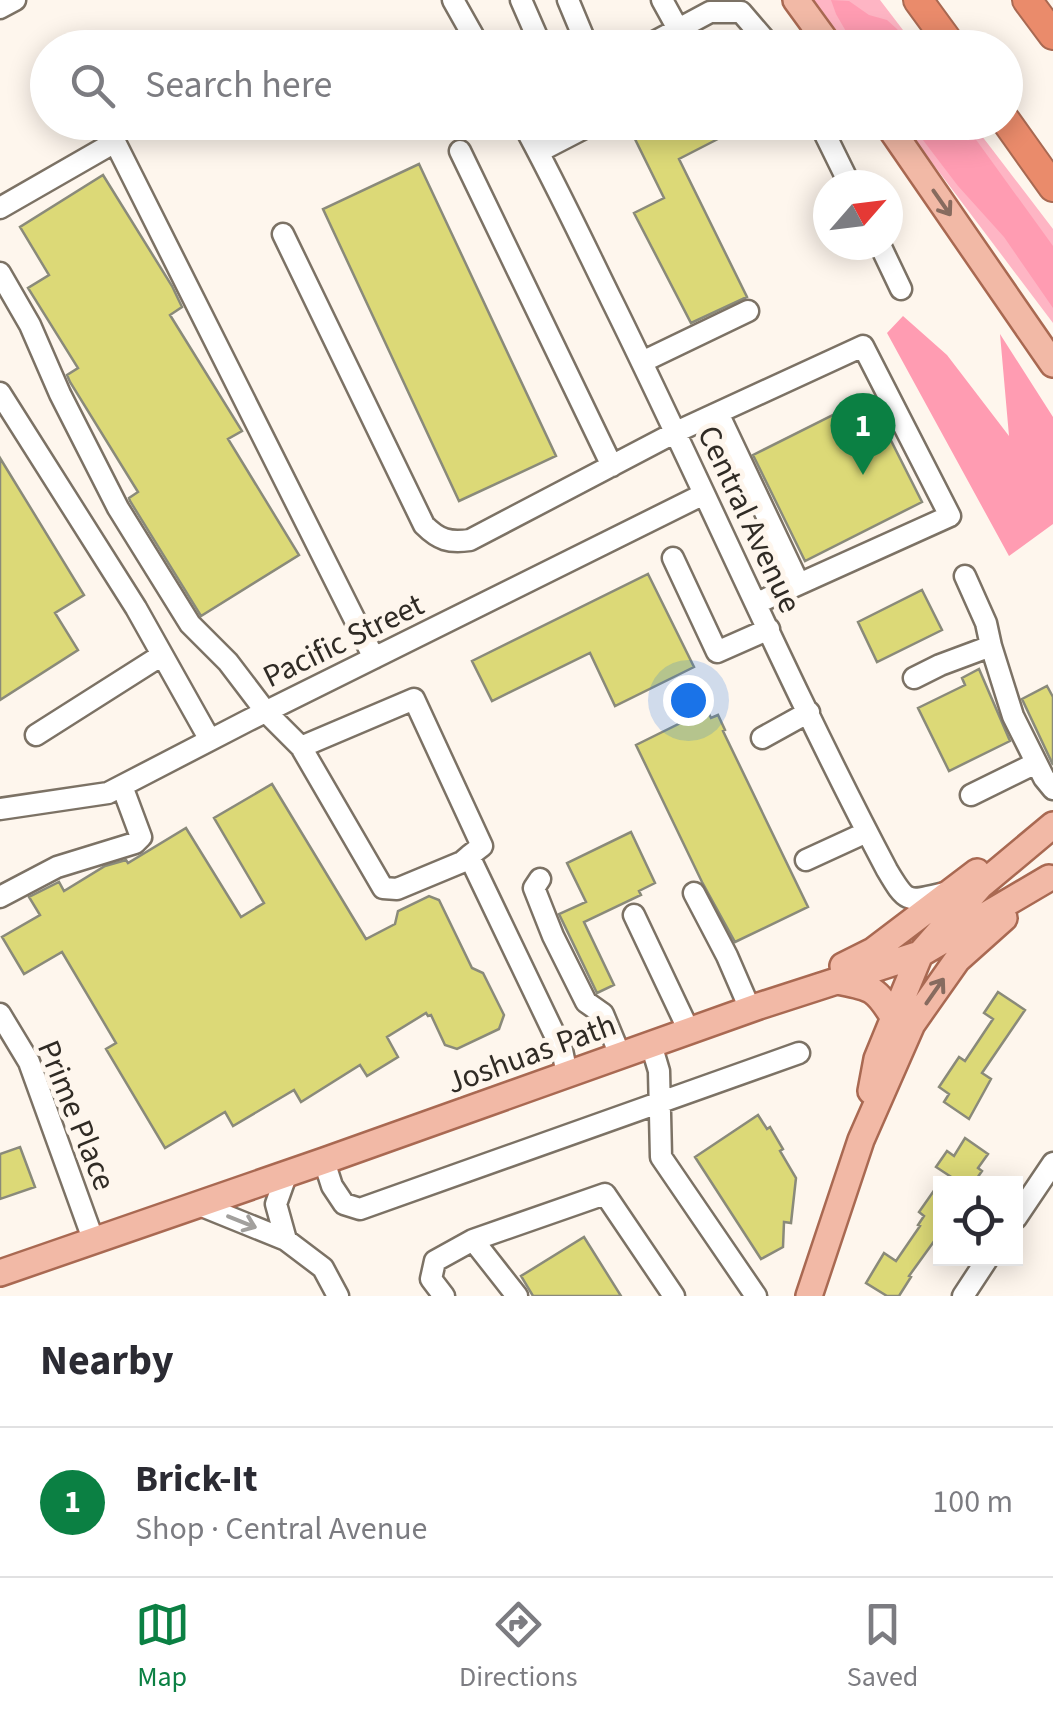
<!DOCTYPE html>
<meta charset="utf-8">
<style>
:root{--surface:#fff;--page:#f2f2f3;--text:#2b2b33;--muted:#7c7c81;--line:#e1e1e2;--accent:#0b8043}
body{margin:0;font-family:"Source Sans 3",sans-serif;background:var(--page);color:var(--text)}
.controls{position:absolute;right:30px;bottom:30px;display:grid;overflow:hidden;border-radius:0px;box-shadow:0 5px 25px #0003}
.controls button{width:90px;height:90px;display:grid;place-items:center;padding:0;border:0;border-bottom:2px solid var(--line);background:var(--surface);color:var(--text);font:50px sans-serif}
.compass{position:absolute;left:813px;top:170px;width:90px;height:90px;border-radius:50%;background:var(--surface);box-shadow:0 5px 25px #0003;rotate:62deg}
.you{position:absolute;left:688px;top:700px;width:35px;height:35px;margin:-25px;border:8px solid #fff;border-radius:50%;background:#1a73e8;box-shadow:0 0 0 15px #1a73e833}
.badge{display:grid;place-items:center;width:65px;height:65px;border-radius:50%;background:var(--accent);color:#fff;font-size:32px;font-weight:700}
.pin{position:absolute;translate:-50% -82px;filter:drop-shadow(0 2px 5px #0008)}
.pin::after{content:'';position:absolute;top:52px;width:35px;height:30px;background:inherit;clip-path:polygon(0 0,100% 0,50% 100%)}
.list{margin:0;padding:0;list-style:none}
h2{display:flex;justify-content:space-between;align-items:center;height:130px;margin:0;padding:0 40px;font-size:42px}
h2 small{font-size:32px;font-weight:400;color:var(--muted)}
.list li{display:grid;grid-template-columns:65px 1fr auto;gap:30px;align-items:center;box-sizing:border-box;height:150px;padding:0 40px;border-top:2px solid var(--line)}
.list b{display:block;font-size:38px;white-space:nowrap}
.list p{margin:0;font-size:32px;white-space:nowrap;color:var(--muted)}
.list em{font-size:32px;font-style:normal;color:var(--muted)}
.icon{flex:none;width:55px;height:55px;fill:none;stroke:currentColor;stroke-width:2;stroke-linecap:round;stroke-linejoin:round}
.map{position:relative;flex:none;width:1053px;height:1296px;overflow:hidden}
.search{position:absolute;background:var(--surface);box-shadow:0 5px 25px #0003;left:30px;right:30px;top:30px;height:110px;display:flex;align-items:center;gap:25px;box-sizing:border-box;padding:0 35px;border-radius:55px;color:var(--muted);font-size:38px}
.sheet{height:280px;background:var(--surface)}
nav{display:flex;justify-content:space-around;align-items:center;box-sizing:border-box;height:140px;border-top:2px solid var(--line);background:var(--surface);font-size:28px;color:var(--muted)}
nav a{display:grid;justify-items:center;gap:5px}
nav .on{color:var(--accent)}
.map>svg:first-child{display:block}
.green{fill:#feb5c4}
.forest{fill:#ff9cb2}
.building{fill:#dcd977;stroke:#8a8a7a;stroke-width:2.5}
.lines{fill:none;stroke-linecap:round;stroke-linejoin:round}
.minor-casing{stroke:#7c7265;stroke-width:25}
.major-casing{stroke:#a96952;stroke-width:30}
.highway-casing{stroke:#a96952;stroke-width:32}
.minor{stroke:#fff;stroke-width:20}
.major{stroke:#f2b9a6;stroke-width:25}
.highway{stroke:#ea8b6b;stroke-width:28}
.oneway{stroke:#876b5f}
.oneway2{stroke:#a2a09d}
.labels{text-anchor:middle;stroke-width:10;stroke-linejoin:round;paint-order:stroke}
.street-label{font-size:32px;fill:#302b25;stroke:#fef6ed}
</style>
<div class="map">
<svg width="1053" height="1296" viewBox="0 0 1053 1296">
<rect width="100%" height="100%" fill="#fef6ed"/>
<path class="green" d="M813 0H880L916 47H847Z
M902 123H972L1053 229V323Z"/>
<path class="forest" d="M831 0 849 1 869 15 887 20 897 29 910 47H855L836 14Z
M910 123H964L1053 246V308L1004 237 958 186Z
M903 316 947 355 1009 436 1000 334 1053 417V524L1009 556 887 333Z"/>
<path class="building" d="M653 122H751L679 159 747 297 691 323 634 213 664 198 632 133Z
M419 164 556 456 459 501 323 209Z
M103 175 172 286 182 307 170 315 242 431 228 439 299 555 201 616 130 501 129 498 138 492 70 382 67 375 78 368 28 288 49 275 20 227Z
M869 397 922 502 805 561 753 455Z
M0 458 84 595 55 613 78 650 0 700Z
M648 574 694 667 615 706 590 653 492 701 472 661Z
M922 590 942 630 877 662 858 622Z
M979 669 1010 741 949 771 918 708 965 685 962 678Z
M1047 686 1053 697V765L1022 699Z
M707 710 711 718 718 715 725 730 723 731 808 907 735 942 702 882 636 745Z
M272 784 366 939 395 924 398 911 429 896 439 900 472 968 483 973 504 1015 499 1029 457 1049 445 1045 431 1015 428 1016 426 1013 387 1037 398 1057 367 1076 360 1065 301 1102 294 1090 233 1126 225 1112 165 1148 106 1049 116 1043 62 952 24 974 2 937 40 915 29 897 59 882 64 891 105 866 126 860 128 863 186 828 241 917 264 903 214 818Z
M631 832 655 883 639 891 641 895 584 922 614 985 597 993 559 914 586 902 567 863Z
M998 992 1025 1010 982 1073 991 1079 969 1119 944 1102 949 1094 939 1087 959 1057 965 1061 993 1019 984 1013Z
M758 1115 767 1129 770 1127 783 1149 780 1151 796 1178 791 1223 784 1222 783 1247 761 1259 695 1157Z
M965 1138 988 1154 978 1168 982 1171 973 1184H962L936 1167 947 1151 954 1156Z
M20 1147 35 1187 0 1199V1154Z
M940 1182V1233L909 1276 911 1277 899 1296H887L866 1283 884 1253 896 1261 920 1226 918 1225 924 1216 919 1212Z
M584 1237 621 1296H533L521 1276Z"/>
<g class="lines">
<g class="minor-casing">
<path id="minor" d="M453 0 480 48
M521 0 542 48
M568 0 588 48
M662 0 678 29
M0 8 15 0
M643 48 710 12H741L772 48
M522 122C554 180 582 240 611 299 705 489 788 683 887 870 907 904 907 902 945 893
M819 122 850 185
M460 151 612 466
M538 152 596 122
M0 208 115 142 374 658
M283 234 424 525C439 540 449 543 470 540L676 432 863 346 950 516 757 603
M880 245 901 289
M0 273 30 325 60 394 118 508 190 624 228 662 266 712 301 747 414 699 482 846 469 856 562 1050 567 1074
M642 362 748 311
M0 393 136 608 210 740
M718 413 799 584
M673 558 717 652 769 629
M965 576 986 623 991 646 1013 716 1044 778 1053 789
M914 678 940 665 991 646
M36 735 162 655
M762 738 809 712
M301 747 383 888 397 889 462 862 469 856
M971 795 1036 763
M0 809 108 793 247 721 704 494
M806 860 867 832
M540 879 534 888 553 936 586 1002 603 1014 620 1055
M694 893 727 956 750 1009
M0 897 57 867 135 843 141 837 122 786
M634 915 689 1031
M0 1014 29 1062 93 1239
M651 1044 659 1071 661 1157 756 1296
M324 1161 332 1186 344 1204 360 1209 799 1053
M197 1204 286 1240 323 1268 338 1296
M1016 1218 1053 1163
M286 1240 276 1204 287 1173
M473 1240 517 1296
M444 1296 431 1279 435 1261 473 1240 605 1194 674 1296
M963 1296 988 1258"/>
</g>
<g class="major-casing">
<path id="major" d="M796 0 831 48
M886 122 1053 364
M843 966 873 951 977 872
M837 981C872 988 875 987 894 1018
M871 1091 877 1059 920 954 980 886 1053 825
M0 1273 324 1161 759 1006 920 954 1049 878
M809 1296 861 1140 912 1024 957 960 1004 918"/>
</g>
<g class="highway-casing">
<path id="highway" d="M918 0 953 48
M1027 0 1053 35
M1006 121 1053 187"/>
</g>
<use href="#minor" class="minor"/>
<use href="#major" class="major"/>
<use href="#highway" class="highway"/>
</g>
<defs><path id="oneway-shaft" d="M-6 0H5M1.5-3L5.5 0L1.5 3" fill="none" stroke-width="1.6" stroke-linecap="round" stroke-linejoin="round" transform="scale(2.5)"/></defs>
<g class="oneway">
<use href="#oneway-shaft" transform="translate(942 203) rotate(55)"/>
<use href="#oneway-shaft" transform="translate(935 991) rotate(-55)"/>
</g>
<use class="oneway2" href="#oneway-shaft" transform="translate(242 1222) rotate(22)"/>
<g class="labels">
<g class="street-label">
<text transform="translate(750 519) rotate(65)" y="11">Central Avenue</text>
<text transform="translate(343 640) rotate(-26)" y="11">Pacific Street</text>
<text transform="translate(531 1053) rotate(-20)" y="11">Joshuas Path</text>
<text transform="translate(77 1115) rotate(68)" y="11">Prime Place</text>
</g>
</g>
</svg>
<div class="controls">
<button><svg class="icon" aria-label="locate" viewBox="0 0 24 24"><circle cx="12" cy="12" r="6"/><path d="M12 2v4M12 18v4M2 12h4M18 12h4"/></svg></button>
</div>
<svg class="compass" viewBox="-18 -18 36 36"><path d="M0-13l5 13h-10z" fill="#e53935"/><path d="M0 13l5-13h-10z" fill="#7c7c81"/></svg>
<div class="you"></div>
<div class="pin badge" style="left:863px;top:475px">1</div>
<div class="search"><svg class="icon" aria-label="search" viewBox="0 0 24 24"><circle cx="10" cy="10" r="6"/><path d="M15 15l6 6"/></svg>Search here</div>
</div>
<section class="sheet">
<h2>Nearby<small></small></h2>
<ul class="list">
<li><span class="badge">1</span><div><b>Brick-It</b><p>Shop · Central Avenue</p></div><em>100 m</em></li>
</ul>
</section>
<nav>
<a class="on"><svg class="icon" aria-label="map" viewBox="0 0 24 24"><path d="M3 6l6-2 6 2 6-2v14l-6 2-6-2-6 2zM9 4v14M15 6v14"/></svg>Map</a>
<a><svg class="icon" aria-label="directions" viewBox="0 0 24 24"><path d="M12 3l9 9-9 9-9-9zM9 14v-3h6M13 9l2 2-2 2"/></svg>Directions</a>
<a><svg class="icon" aria-label="saved" viewBox="0 0 24 24"><path d="M7 4h10v16l-5-4-5 4z"/></svg>Saved</a>
</nav>
